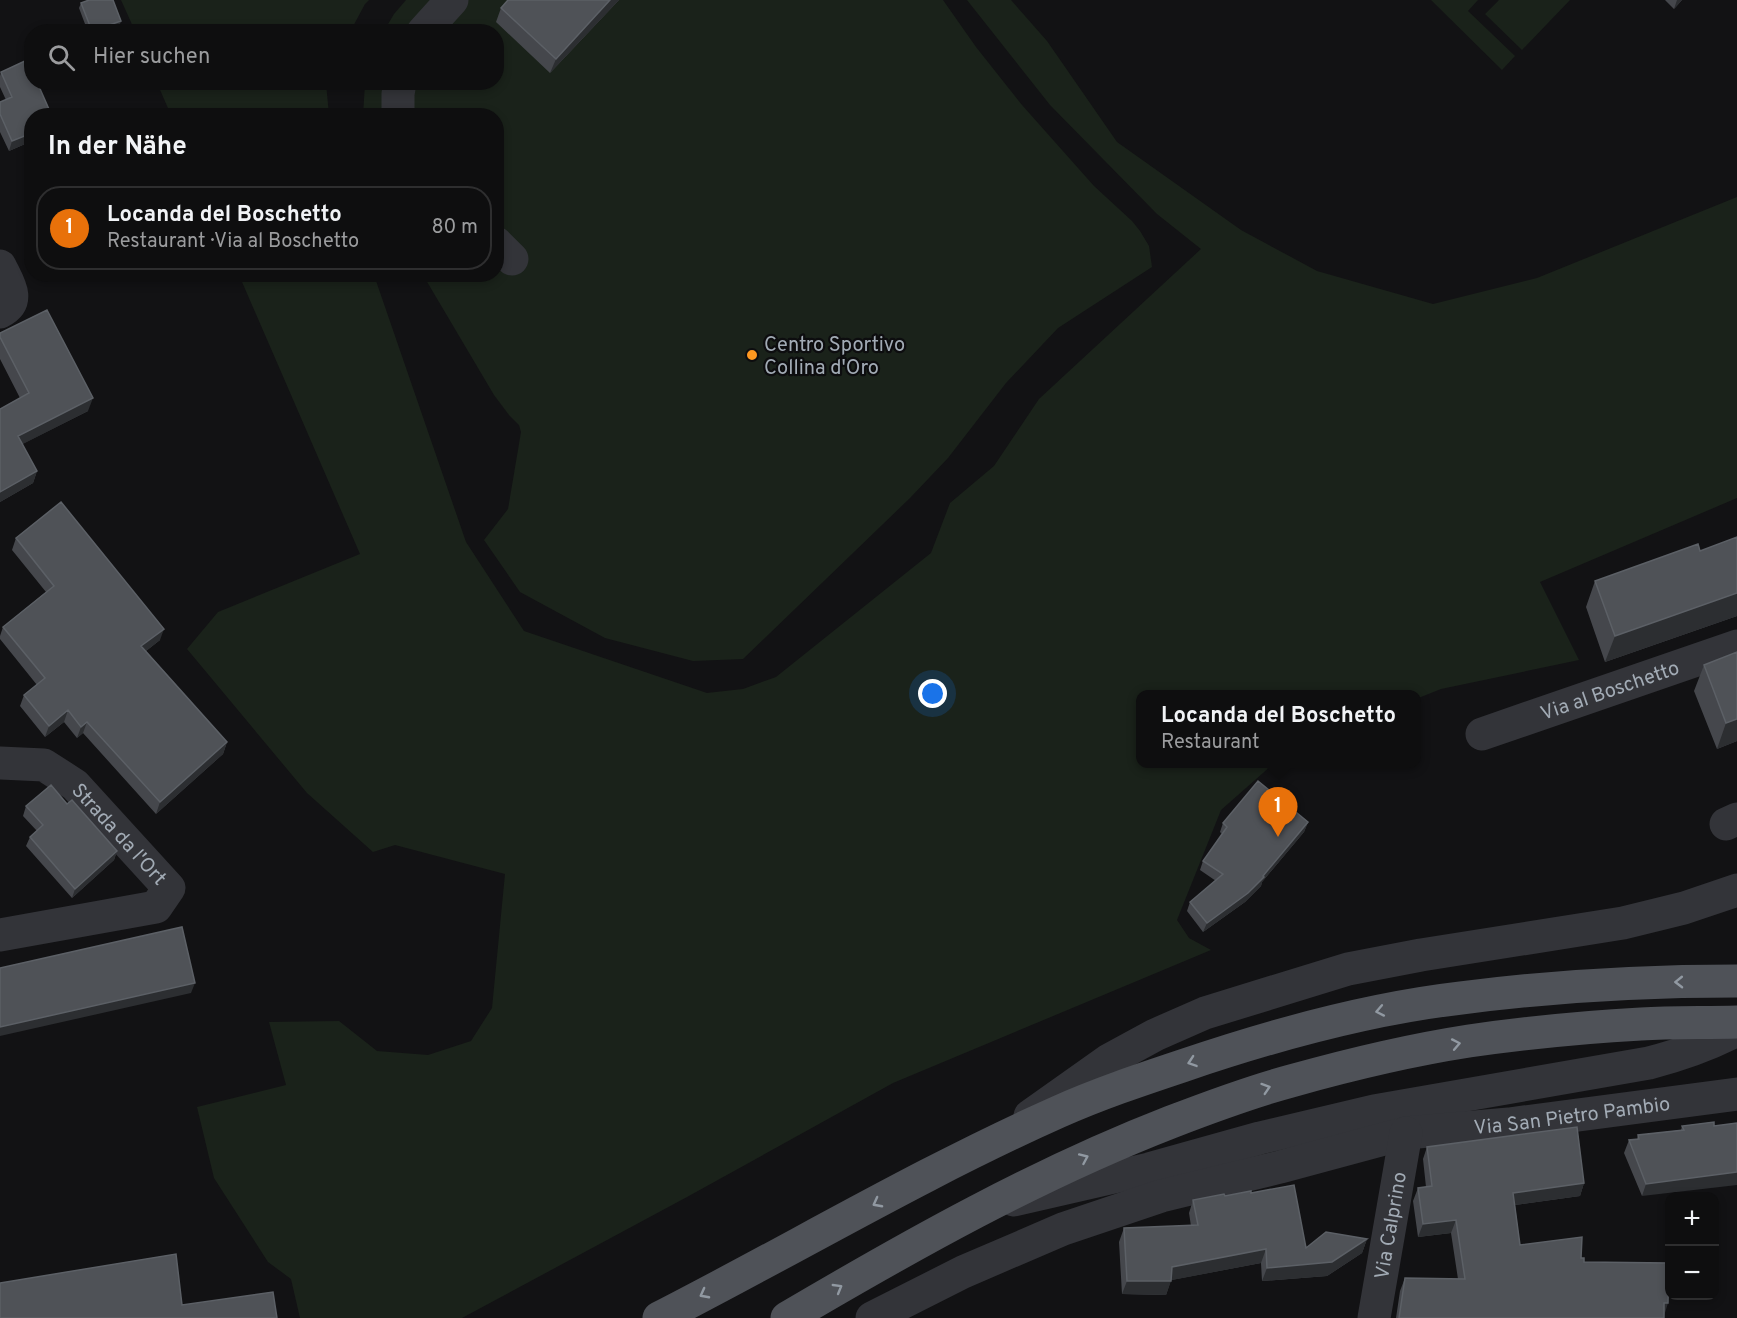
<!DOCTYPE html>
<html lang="de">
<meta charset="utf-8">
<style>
:root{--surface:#0e0e0f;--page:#171718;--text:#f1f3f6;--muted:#9b9c9e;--line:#2e2e2f;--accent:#d93025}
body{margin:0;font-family:Overpass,sans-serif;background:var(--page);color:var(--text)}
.controls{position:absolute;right:18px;bottom:18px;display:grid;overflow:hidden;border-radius:12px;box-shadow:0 3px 9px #0003}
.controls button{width:54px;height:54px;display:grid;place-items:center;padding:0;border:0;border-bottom:2px solid var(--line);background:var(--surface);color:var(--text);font:30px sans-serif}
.you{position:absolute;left:933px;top:694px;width:21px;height:21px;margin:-15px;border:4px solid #fff;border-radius:50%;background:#1a73e8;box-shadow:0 0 0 9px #1a73e833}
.badge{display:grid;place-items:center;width:39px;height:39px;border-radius:50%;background:var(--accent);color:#fff;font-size:20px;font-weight:700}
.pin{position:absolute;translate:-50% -50px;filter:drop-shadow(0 2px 3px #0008)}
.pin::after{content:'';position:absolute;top:32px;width:21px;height:18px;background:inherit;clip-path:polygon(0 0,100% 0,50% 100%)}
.popup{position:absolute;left:1136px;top:690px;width:285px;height:78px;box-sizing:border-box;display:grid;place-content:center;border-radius:12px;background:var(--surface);filter:drop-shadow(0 2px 4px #0005);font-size:20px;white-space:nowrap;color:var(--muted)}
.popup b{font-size:22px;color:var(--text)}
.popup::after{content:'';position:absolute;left:50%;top:100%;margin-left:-12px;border:12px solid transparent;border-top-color:var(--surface)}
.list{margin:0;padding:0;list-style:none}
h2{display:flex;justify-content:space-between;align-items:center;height:78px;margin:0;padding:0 24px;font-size:26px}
h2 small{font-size:20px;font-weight:400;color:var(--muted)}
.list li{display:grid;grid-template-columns:39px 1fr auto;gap:18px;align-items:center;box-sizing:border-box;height:84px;margin:0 12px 12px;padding:0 12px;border:2px solid var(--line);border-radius:24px}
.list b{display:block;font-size:22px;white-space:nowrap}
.list p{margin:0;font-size:20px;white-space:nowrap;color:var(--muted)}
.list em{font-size:20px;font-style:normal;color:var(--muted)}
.icon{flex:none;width:33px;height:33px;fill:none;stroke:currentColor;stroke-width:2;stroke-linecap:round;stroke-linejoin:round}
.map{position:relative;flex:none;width:1737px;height:1318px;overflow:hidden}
.search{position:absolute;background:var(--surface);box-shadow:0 3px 9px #0003;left:24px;top:24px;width:480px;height:66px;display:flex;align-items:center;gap:15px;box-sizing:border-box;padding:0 21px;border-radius:24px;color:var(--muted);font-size:22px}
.panel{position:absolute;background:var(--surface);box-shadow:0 3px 9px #0003;left:24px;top:108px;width:480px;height:174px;border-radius:24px}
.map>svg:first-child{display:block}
.green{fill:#1a221a}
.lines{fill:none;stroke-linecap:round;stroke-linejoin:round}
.minor{stroke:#333439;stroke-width:33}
.major{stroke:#4f5258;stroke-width:33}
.wall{fill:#45474c}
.shaded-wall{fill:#2c2e31}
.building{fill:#4f5257;stroke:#5c6066;stroke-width:1.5}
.oneway{stroke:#9199a2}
.poi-dot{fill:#fe9820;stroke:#0d0d0f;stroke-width:2}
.labels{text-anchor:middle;stroke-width:4.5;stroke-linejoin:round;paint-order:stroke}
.poi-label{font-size:20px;fill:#a2abb5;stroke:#0d0d0f;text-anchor:start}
.street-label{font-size:20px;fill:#a2abb5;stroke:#0d0d0f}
</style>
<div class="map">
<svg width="1737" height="1318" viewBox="0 0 1737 1318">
<rect width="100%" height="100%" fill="#121214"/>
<path class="green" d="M121 0H369L365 4 350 32 135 31Z
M406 0H943L976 47 1022 105 1094 186 1132 221 1140 231 1149 246 1152 267 1058 328 1006 383 948 458 910 498 743 659 693 661 605 638 520 592 484 540 508 509 521 432 519 425 509 415 494 395 423 275 496 274V116H363L365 83 496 82V32L384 31 394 14Z
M967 0H1011L1047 41 1117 142 1241 230 1317 271 1433 304 1537 278 1737 197V498L1540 582 1579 660 1441 689 1416 699V694H1140V764H1273L1221 810 1177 920 1189 938 1211 950 893 1083 687 1197 462 1318H300L291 1279 268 1262 214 1178 197 1107 286 1085 269 1022 339 1021 377 1051 428 1055 471 1041 492 1008 505 874 395 845 373 852 307 793 187 649 218 612 360 554 239 275H374L466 542 524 631 707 693 743 689 776 677 931 553 950 503 994 466 1039 399 1201 249 1157 214 1050 105Z
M1431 0H1478L1468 11 1515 56 1502 70Z
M1499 0H1570L1522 50 1485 14Z
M157 83H326L329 115H171Z"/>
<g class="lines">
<g class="minor">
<path d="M423 32 452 0"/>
<path d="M398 116V94L400 82"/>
<path d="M496 243 512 259"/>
<path d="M0 266C8 283 22 301 0 312"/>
<path id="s1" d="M1482 734 1737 646"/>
<path id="s2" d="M0 763 44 765 75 785 169 888 156 907 0 935"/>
<path d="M1726 824 1737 819"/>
<path d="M1030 1116 1109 1060 1155 1035 1205 1013 1348 969 1421 955 1623 923 1684 908 1737 890"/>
<path d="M1014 1200 1149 1169 1260 1138 1374 1111 1649 1063C1680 1055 1709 1045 1737 1030"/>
<path id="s3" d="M872 1318 963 1272 1063 1229 1161 1196 1280 1167 1406 1133 1509 1124 1737 1094"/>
<path id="s4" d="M1374 1318 1406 1133"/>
</g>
<path class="major" d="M659 1318C792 1250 921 1173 1058 1112 1098 1094 1140 1080 1182 1066 1273 1035 1366 1009 1461 998 1553 986 1645 981 1737 981
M787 1318C911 1245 1037 1174 1171 1122 1210 1107 1250 1092 1291 1081 1348 1065 1411 1050 1469 1041 1526 1033 1583 1027 1641 1024 1673 1022 1705 1023 1737 1022"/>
</g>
<path class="wall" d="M508 0H619L550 73 496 22 501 8Z
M1665 0H1682L1674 9Z
M81 3 121 21 119 26 104 32H88L79 8Z
M1 72 32 116V141L9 151 0 132V102L6 100 0 87V76Z
M0 333 88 411 22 444 37 471 33 483 0 502 20 398 0 359Z
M1737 537V616L1605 662 1586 607 1595 581 1700 551Z
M16 538 160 640 146 651 227 742 223 754 156 814 83 733 77 738 64 722 45 737 20 706 24 695 37 685 0 639V636L3 627 46 592 12 550Z
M1737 652V741L1717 749 1694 691 1704 665Z
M67 804 117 851 114 860 72 898 26 846 30 837 37 831 23 816 26 806Z
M1308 822 1304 832 1262 882 1261 886 1245 902 1203 932 1187 911 1190 902 1216 881 1200 870 1203 861 1222 834 1220 832 1223 823Z
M1714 1122 1642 1196 1624 1153 1629 1140 1637 1139 1638 1135 1681 1130 1682 1126Z
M1427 1147 1584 1183 1580 1196 1515 1205 1520 1245 1581 1258 1584 1262 1664 1314V1318H1396L1400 1291 1405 1278 1458 1279 1451 1233 1418 1237 1413 1201 1418 1188 1426 1187 1423 1159Z
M1251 1193 1306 1248 1367 1239 1362 1253 1327 1276 1262 1281 1261 1263 1171 1280 1166 1295 1122 1294 1119 1242 1124 1228 1191 1226 1189 1213 1193 1200Z"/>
<path class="shaded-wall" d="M610 0H619L550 73 556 59Z
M1677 0H1682L1674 9Z
M121 21 119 26 104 32H92Z
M32 133V141L9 151 12 141Z
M93 398 88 411 13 449 18 436Z
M37 471 33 483 0 502V492Z
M1737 593V616L1605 662 1615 636Z
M164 629 160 640 137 658 141 646Z
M68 710 64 722 45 737 49 726Z
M1737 719V741L1717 749 1726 723Z
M87 722 83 733 77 738 81 727Z
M227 742 223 754 156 814 160 802Z
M1308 822 1304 832 1262 882 1261 886 1245 902 1203 932 1207 923 1263 876Z
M117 851 114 860 72 898 75 889Z
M195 983 191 993 0 1036V1027Z
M1737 1172V1185L1642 1196 1646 1184Z
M1584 1183 1580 1196 1508 1206 1513 1193Z
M1456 1220 1451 1233 1418 1237 1423 1224Z
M1367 1239 1362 1253 1327 1276 1262 1281 1267 1268Z
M1266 1249 1261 1263 1167 1281 1172 1267Z
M1127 1281H1171L1166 1295 1122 1294Z
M1664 1303H1668L1664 1316Z"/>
<path class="building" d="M89 0H113L121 21 92 31 81 3Z
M508 0H610L556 59 501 8Z
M27 60 32 69V82H37L52 116H32V133L12 141 0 114V102L12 97 1 72Z
M47 310 93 398 18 436 37 471 0 492V409L29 393 0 337V333Z
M61 502 164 629 141 646 227 742 160 802 87 722 81 727 68 710 49 726 24 695 45 678 3 627 54 586 16 538Z
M1737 537V593L1615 636 1595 581 1698 544 1700 551Z
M1737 652V719L1726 723 1704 665Z
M1258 781 1308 822 1263 876 1264 877 1248 893 1207 923 1190 902 1223 874 1203 861 1227 827 1223 823Z
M51 785 67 804 72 800 117 851 75 889 30 837 43 825 26 806Z
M182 927 195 983 0 1027V968Z
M1714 1122V1126L1737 1123V1172L1646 1184 1629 1140 1639 1139 1638 1135 1684 1130 1682 1126Z
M1577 1127 1584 1183 1513 1193 1520 1245 1582 1237 1581 1258H1584V1262L1669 1263 1668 1303H1664V1318H1399L1405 1278 1465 1279 1456 1220 1423 1224 1418 1188 1432 1186 1427 1147Z
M1294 1185 1306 1248 1326 1232 1367 1239 1332 1262 1267 1268 1266 1249 1172 1267 1171 1281H1127L1124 1228 1198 1225 1193 1200 1224 1194 1225 1196 1251 1191V1193Z
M176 1254 182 1305 273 1292 277 1318H0V1283Z"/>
<defs><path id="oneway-chevron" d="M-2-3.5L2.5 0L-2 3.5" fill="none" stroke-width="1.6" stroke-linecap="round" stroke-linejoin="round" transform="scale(1.5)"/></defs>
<g class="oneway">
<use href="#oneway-chevron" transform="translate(1679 982) rotate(179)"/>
<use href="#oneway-chevron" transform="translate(1380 1011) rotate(169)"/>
<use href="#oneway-chevron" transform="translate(1456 1044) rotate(-11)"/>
<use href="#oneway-chevron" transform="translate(1192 1062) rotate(161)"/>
<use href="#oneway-chevron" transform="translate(1266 1088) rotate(-18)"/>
<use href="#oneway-chevron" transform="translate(1084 1158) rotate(-24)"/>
<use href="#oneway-chevron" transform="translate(877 1203) rotate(152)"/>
<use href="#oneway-chevron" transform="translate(838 1288) rotate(-30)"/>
<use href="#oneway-chevron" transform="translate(704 1294) rotate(152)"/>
</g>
<circle class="poi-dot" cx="752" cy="355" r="6"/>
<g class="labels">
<g class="poi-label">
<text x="764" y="351">Centro Sportivo<tspan x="764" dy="23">Collina d'Oro</tspan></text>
</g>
<g class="street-label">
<text dy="7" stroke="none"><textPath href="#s1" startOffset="135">Via al Boschetto</textPath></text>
<text dy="7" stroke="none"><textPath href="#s2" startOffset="147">Strada da l'Ort</textPath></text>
<text dy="7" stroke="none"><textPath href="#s3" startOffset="734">Via San Pietro Pambio</textPath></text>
<text dy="7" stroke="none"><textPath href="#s4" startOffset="94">Via Calprino</textPath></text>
</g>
</g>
</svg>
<div class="controls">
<button>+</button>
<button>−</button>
</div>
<div class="you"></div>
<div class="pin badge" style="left:1278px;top:837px;background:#e8710a">1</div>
<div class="popup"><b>Locanda del Boschetto</b>Restaurant</div>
<div class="search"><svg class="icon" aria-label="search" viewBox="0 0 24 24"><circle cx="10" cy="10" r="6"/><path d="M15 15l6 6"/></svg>Hier suchen</div>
<section class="panel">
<h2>In der Nähe<small></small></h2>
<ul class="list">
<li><span class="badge" style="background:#e8710a">1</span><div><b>Locanda del Boschetto</b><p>Restaurant · Via al Boschetto</p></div><em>80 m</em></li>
</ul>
</section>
</div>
